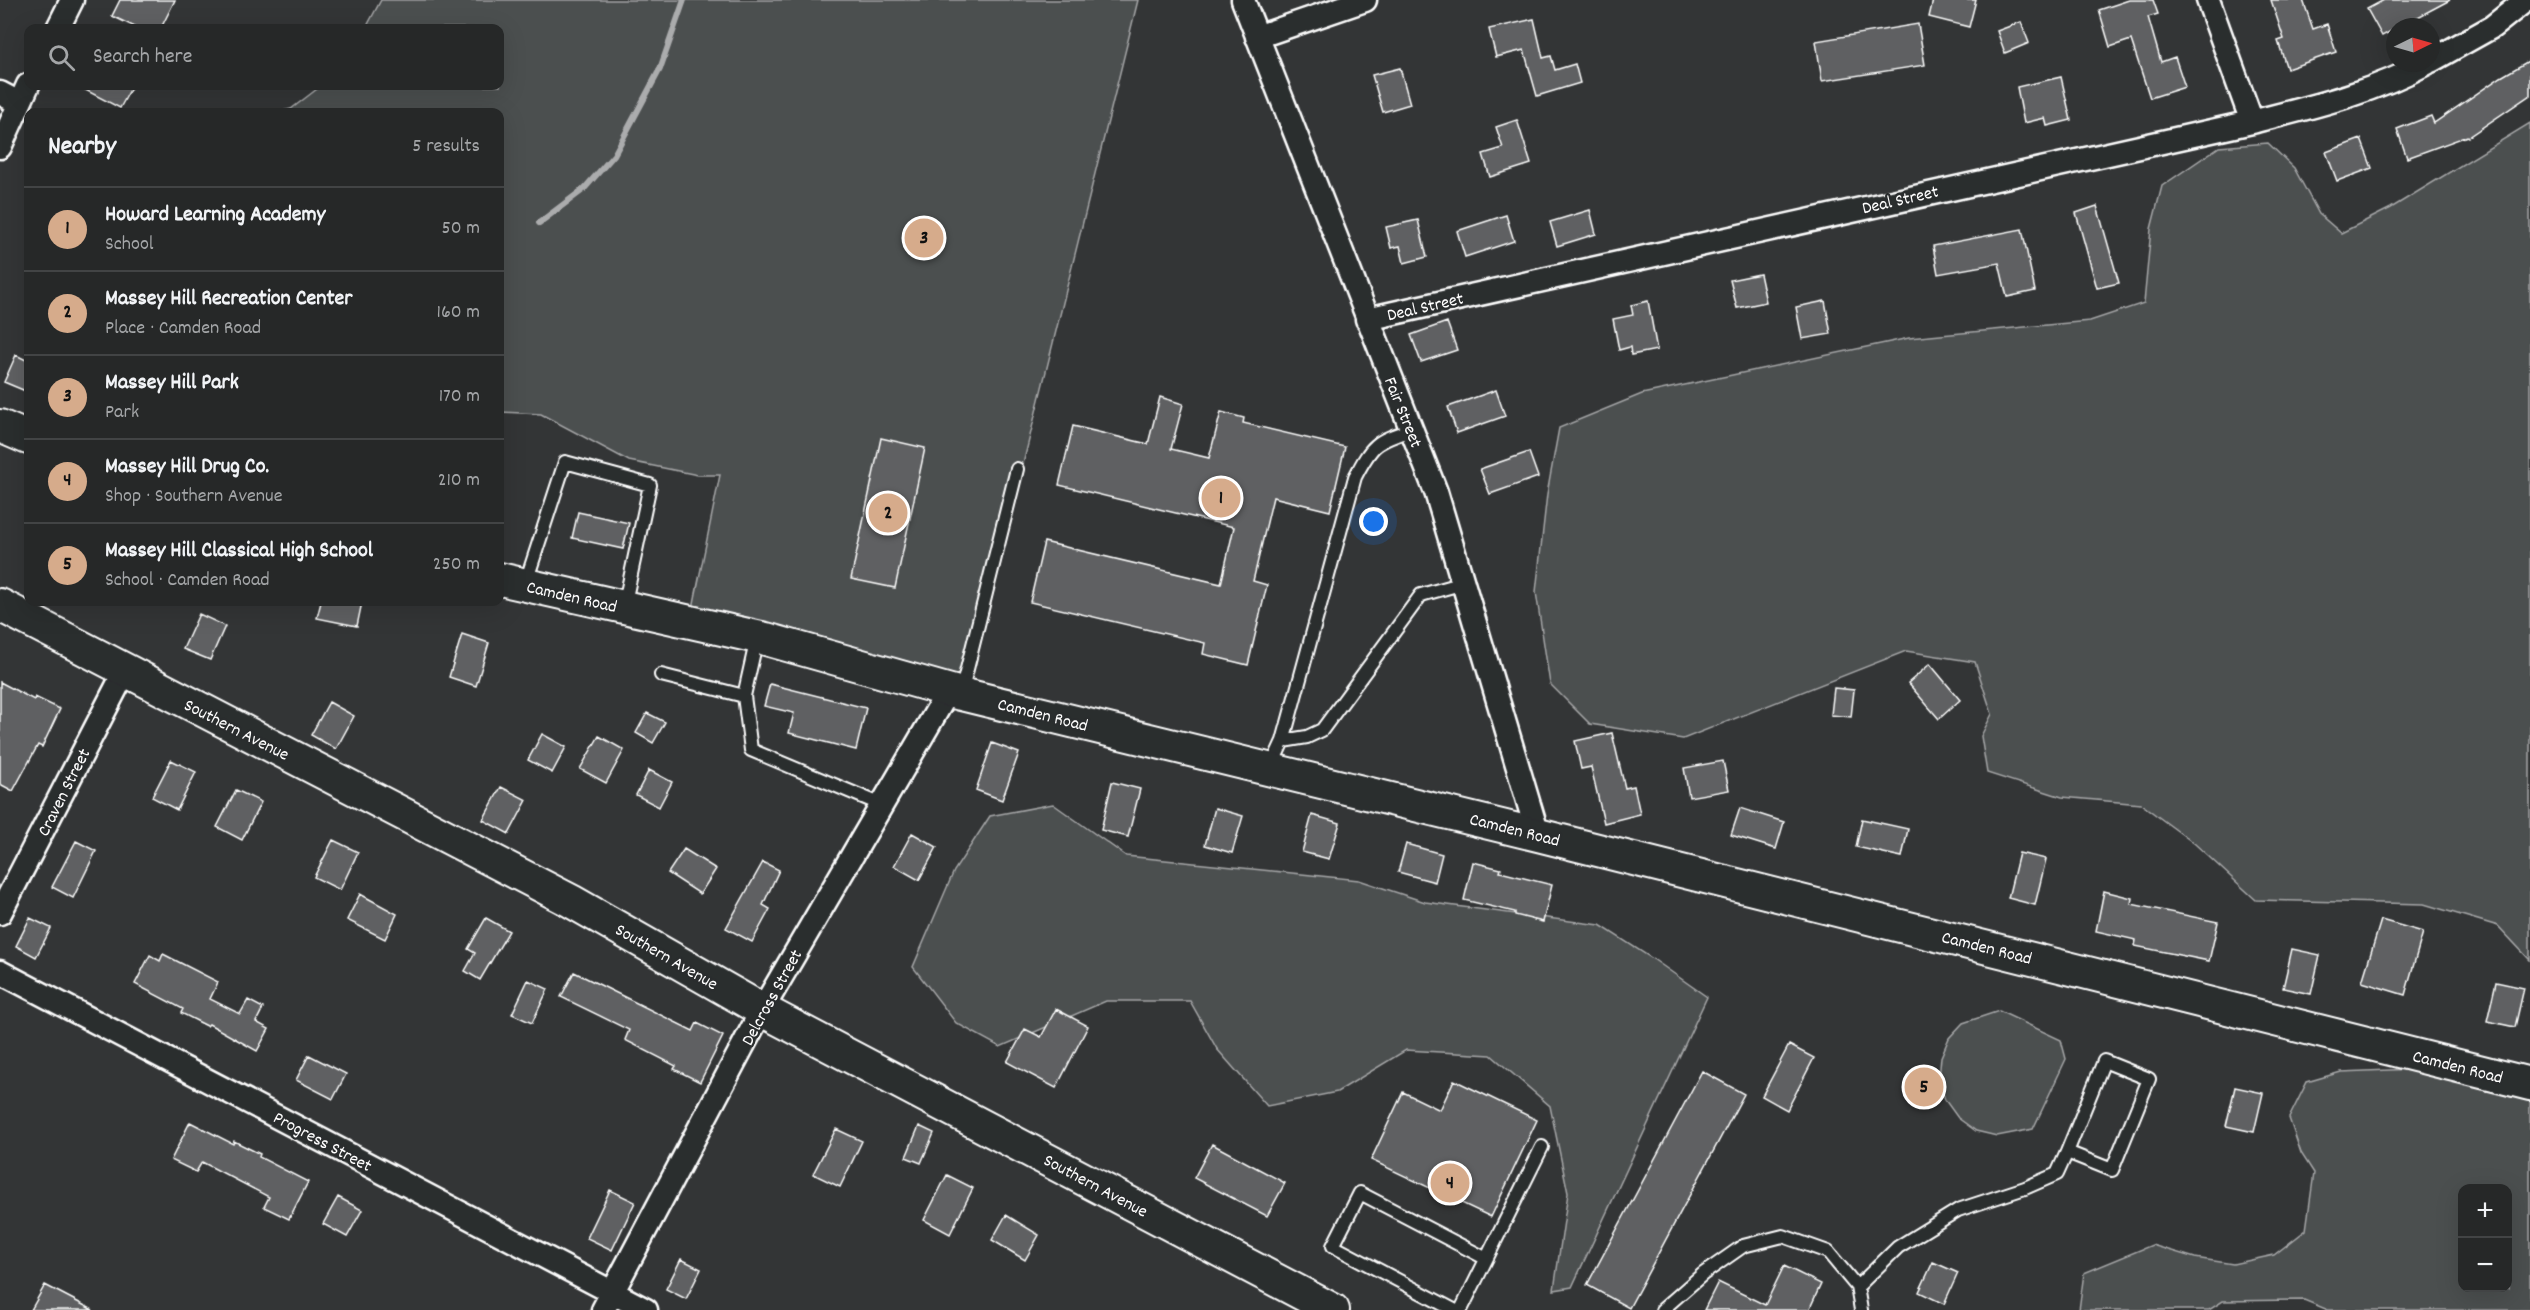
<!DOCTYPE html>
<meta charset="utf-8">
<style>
:root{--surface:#262828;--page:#2e3030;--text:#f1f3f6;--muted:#a4a6a8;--line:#424445;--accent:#d6ab8b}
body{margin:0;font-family:Dekko,sans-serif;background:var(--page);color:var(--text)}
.controls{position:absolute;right:18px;bottom:18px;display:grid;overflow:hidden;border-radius:12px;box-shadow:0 6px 24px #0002}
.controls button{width:54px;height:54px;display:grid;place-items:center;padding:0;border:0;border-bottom:2px solid var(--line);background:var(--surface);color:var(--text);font:30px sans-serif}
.compass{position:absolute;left:2386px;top:18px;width:54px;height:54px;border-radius:50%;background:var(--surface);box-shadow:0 6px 24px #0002;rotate:85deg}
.you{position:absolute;left:1374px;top:522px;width:21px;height:21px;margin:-15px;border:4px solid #fff;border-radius:50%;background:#1a73e8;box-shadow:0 0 0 9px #1a73e833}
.badge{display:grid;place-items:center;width:39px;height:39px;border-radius:50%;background:var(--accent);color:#111;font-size:20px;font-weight:700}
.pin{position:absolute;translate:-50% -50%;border:3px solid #fff;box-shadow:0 2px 6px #0006}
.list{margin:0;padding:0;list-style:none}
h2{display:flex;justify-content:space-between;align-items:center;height:78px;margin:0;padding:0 24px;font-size:26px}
h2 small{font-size:20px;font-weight:400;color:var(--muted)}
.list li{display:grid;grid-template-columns:39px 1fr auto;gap:18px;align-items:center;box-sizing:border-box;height:84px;padding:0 24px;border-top:2px solid var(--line)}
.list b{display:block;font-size:22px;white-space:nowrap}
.list p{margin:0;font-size:20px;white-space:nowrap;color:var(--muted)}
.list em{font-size:20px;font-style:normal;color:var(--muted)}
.icon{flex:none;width:33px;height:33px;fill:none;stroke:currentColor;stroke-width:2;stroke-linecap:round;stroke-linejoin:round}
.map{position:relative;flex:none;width:2530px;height:1310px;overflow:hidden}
.search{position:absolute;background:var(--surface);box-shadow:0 6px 24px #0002;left:24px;top:24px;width:480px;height:66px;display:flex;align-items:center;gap:15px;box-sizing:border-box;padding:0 21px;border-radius:12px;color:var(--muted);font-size:22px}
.panel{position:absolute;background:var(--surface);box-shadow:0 6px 24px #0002;left:24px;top:108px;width:480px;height:498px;border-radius:12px}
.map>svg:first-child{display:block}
.green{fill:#4c4f50;stroke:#a6a7a8;stroke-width:1.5;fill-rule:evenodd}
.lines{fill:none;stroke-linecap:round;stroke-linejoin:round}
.stream{stroke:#abacad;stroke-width:6}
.building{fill:#5f6162;stroke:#fff;stroke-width:1.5}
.lane-casing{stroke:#fff;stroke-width:16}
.street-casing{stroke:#fff;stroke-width:27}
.secondary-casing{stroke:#fff;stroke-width:36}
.lane{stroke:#2a2d2e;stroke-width:12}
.street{stroke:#2a2d2e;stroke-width:22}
.secondary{stroke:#2a2d2e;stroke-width:32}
.labels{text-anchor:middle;stroke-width:4.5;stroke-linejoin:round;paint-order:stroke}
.street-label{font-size:18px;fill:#fff;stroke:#2a2d2e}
</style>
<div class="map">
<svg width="2530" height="1310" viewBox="0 0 2530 1310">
<rect width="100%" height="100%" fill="#333536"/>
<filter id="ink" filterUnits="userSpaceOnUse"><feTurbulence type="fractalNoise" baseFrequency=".0167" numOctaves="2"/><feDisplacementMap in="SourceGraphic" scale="12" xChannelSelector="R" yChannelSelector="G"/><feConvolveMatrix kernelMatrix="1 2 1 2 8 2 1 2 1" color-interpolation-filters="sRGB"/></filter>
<g filter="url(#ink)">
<path class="green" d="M381 0H1138L970 678 690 623 720 475H698L629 461 541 414 500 412V112H278L291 109 321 86H500V28H366Z
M2530 123V960L2498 926 2424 904 2256 900 2195 844 2141 804 2062 797 1987 773 1981 736 1992 714 1975 662 1906 651 1683 739 1590 724 1550 684 1536 592 1547 494 1559 428 1642 394 1909 338 2090 321 2144 303 2151 229 2162 186 2219 147 2268 143 2294 168 2319 214 2341 233 2391 208Z
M1053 804 1126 856 1359 880 1425 902 1600 925 1653 959 1707 997 1572 1287 1554 1290 1568 1193 1550 1106 1491 1055 1406 1050 1337 1092 1267 1106 1217 1049 1190 1001H1106L1000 1047 956 1023 913 967 954 871 990 816Z
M1999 1011 2061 1040 2066 1059 2033 1129 1997 1136 1976 1131 1958 1118 1945 1100 1939 1079 1941 1057 1949 1038 1963 1023Z
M2415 1069 2530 1098V1310H2328L2304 1300 2223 1301 2209 1310H2079L2084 1273 2152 1245 2195 1258 2233 1264 2274 1255 2306 1230 2314 1173 2301 1153 2289 1118 2307 1082 2341 1072ZM2462 1188H2508V1288H2462Z"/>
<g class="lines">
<path class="stream" d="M539 223 584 189 614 155 660 69 684 0"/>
</g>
<path class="building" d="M120 0H175L161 28H137L112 16Z
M1933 0H1976L1969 27 1929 17Z
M2129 0H2153L2158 14 2148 17 2161 62 2175 57 2185 87 2150 98 2131 40 2110 47 2099 10Z
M2271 0H2303L2313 29 2327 24 2336 52 2287 69 2278 41 2284 39Z
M2384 0H2450L2399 27H2395V29L2382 36 2367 9Z
M1534 19 1543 58 1551 56 1555 70 1575 64 1580 83 1537 96 1524 50 1496 57 1489 29Z
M2021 22 2029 43 2005 53 1997 31Z
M1918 24 1925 65 1822 81 1816 41Z
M2530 60V95L2468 137 2467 136 2407 158 2397 129 2431 116 2434 123 2501 77Z
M1400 68 1410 104 1383 112 1372 75Z
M2061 77 2071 120 2047 126 2045 118 2024 123 2017 87Z
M78 86H132L120 108Z
M1517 120 1531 164 1490 177 1483 154 1503 148 1496 127Z
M2361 139 2372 168 2337 181 2326 152Z
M2097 206 2119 283 2097 288 2076 213Z
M1590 210 1596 234 1557 246 1550 222Z
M1506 215 1514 241 1465 257 1457 231Z
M1418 220 1427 257 1404 263 1400 246 1391 248 1386 227Z
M2022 229 2035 291 2007 297 1999 263 1938 274 1933 246Z
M1760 274 1766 302 1737 308 1730 280Z
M1648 301 1657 350 1631 355 1630 347 1619 350 1613 319 1633 315 1631 305Z
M1825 301 1831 334 1802 339 1796 307Z
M1447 322 1457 350 1421 362 1411 335Z
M16 355 28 361V392L4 382Z
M1496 390 1505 416 1457 433 1448 407Z
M1160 397 1183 404 1171 449 1209 458 1221 412 1244 418 1243 423 1345 447 1330 511 1273 497 1253 581 1267 585 1248 665 1203 654 1205 643 1030 602 1044 542 1221 584 1234 527 1059 485 1073 426 1148 444Z
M881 438 925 448 895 588 851 579Z
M1529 452 1538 477 1490 494 1480 469Z
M578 512 629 523 623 549 572 538Z
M321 602H362L357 626 317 618Z
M199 614 225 626 210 660 183 649Z
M462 634 489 643 476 686 449 677Z
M1930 664 1960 700 1939 719 1908 683Z
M0 682 34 700 35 697 60 709 42 747 38 745 13 791 0 784Z
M770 684 866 708 856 750 789 733 794 713 764 706Z
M1834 688 1854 690 1851 717 1831 715Z
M329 702 354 716 336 749 311 735Z
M647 713 665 722 653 743 636 733Z
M1612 733 1625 788 1634 786 1640 814 1604 823 1591 767 1581 769 1575 741Z
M542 734 566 747 552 773 528 760Z
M599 736 624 750 606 783 580 769Z
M992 743 1019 753 1002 800 976 790Z
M171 760 196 772 177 810 152 797Z
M1723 761 1729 790 1689 797 1684 768Z
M649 770 672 782 659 807 636 795Z
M1112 782 1140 789 1128 837 1101 830Z
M501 787 527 800 509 834 483 820Z
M236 790 261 802 242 840 217 827Z
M1215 808 1243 816 1232 853 1205 845Z
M1740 808 1784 822 1776 849 1731 835Z
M1312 815 1340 823 1329 859 1302 852Z
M1862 819 1908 829 1902 857 1856 847Z
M912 833 937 847 919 880 894 866Z
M333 840 358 852 340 890 314 877Z
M76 841 96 851 73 898 52 887Z
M1406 844 1442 854 1435 882 1398 872Z
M684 849 716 869 700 894 668 873Z
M2019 853 2046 859 2035 905 2008 898Z
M763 862 779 870 763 905 770 909 752 942 726 928Z
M1473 862 1501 869 1500 872 1552 885 1543 922 1515 915V912L1464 900Z
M2104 891 2132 898 2131 904 2218 922 2209 961 2135 946 2136 940 2096 931Z
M360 894 397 914 385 939 347 920Z
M30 918 51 928 36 957 16 946Z
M486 918 509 931 480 980 465 971 475 953 468 949Z
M2381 920 2423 932 2405 995 2362 982Z
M2292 949 2320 955 2311 994 2283 988Z
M163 954 218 982 210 999 240 1014 248 1000 263 1008 256 1022 269 1029 257 1051 209 1024 207 1026 181 1013 183 1009 135 984 150 955 160 961Z
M574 972 693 1031 697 1023 723 1036 700 1082 674 1069 676 1066 625 1040 629 1030 561 997Z
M528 980 548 989 532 1023 512 1014Z
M2496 982 2524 988 2515 1027 2487 1021Z
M1056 1009 1088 1026 1056 1088 1007 1062 1025 1029 1041 1037Z
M1789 1045 1814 1058 1787 1110 1762 1096Z
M309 1055 346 1074 333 1099 296 1080Z
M1702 1071 1744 1094 1629 1308 1587 1285Z
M1454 1080 1537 1120 1491 1217 1371 1160 1403 1092 1440 1110Z
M2235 1087 2263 1093 2254 1132 2226 1126Z
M190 1122 233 1144 234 1141 260 1154 259 1157 308 1182 289 1219 264 1207 269 1197 202 1162 196 1172 171 1160Z
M919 1126 934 1133 921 1163 906 1157Z
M836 1129 862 1141 840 1187 813 1174Z
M1212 1144 1285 1183 1267 1216 1194 1178Z
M947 1175 973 1188 950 1234 924 1220Z
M610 1190 635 1202 612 1250 587 1238Z
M338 1197 362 1210 347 1237 323 1224Z
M1006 1215 1039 1235 1025 1260 992 1240Z
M681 1259 701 1269 686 1299 666 1289Z
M1933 1262 1958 1273 1944 1304 1919 1292Z
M1784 1266 1821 1284 1809 1310H1704L1718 1282 1765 1305Z
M45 1285 93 1310H31Z"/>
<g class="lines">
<g class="lane-casing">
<path id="lane" d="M525 585 565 462 650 485 624 607
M661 675 744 696 751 750 882 805
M961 693 1017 469
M744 696 757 638
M1283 741 1307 737 1322 730 1421 595 1464 583
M1270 769 1283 741 1355 477C1372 444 1376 441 1411 430
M2104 1061 2149 1079 2112 1170 2067 1152Z
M1857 1287 1898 1247 1958 1210 2025 1188 2057 1174 2067 1152
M1454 1310 1333 1246 1360 1193 1485 1258
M1461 1310 1542 1147
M1662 1310 1703 1274 1743 1246 1783 1236 1828 1252 1857 1287 1861 1310"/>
</g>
<g class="street-casing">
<path id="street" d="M1243 0 1436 492 1538 835
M2208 0 2252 122
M58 28 72 0
M1257 37 1365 0
M2431 61 2492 27 2526 0
M0 93 19 103
M0 147 28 85
M1367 319 2252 122C2311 107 2372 93 2427 63
M0 913 125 671
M0 972 646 1310
M603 1310 762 1010 949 690"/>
</g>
<g class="secondary-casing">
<path id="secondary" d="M0 426 28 438
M500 579 766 639 961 694 1538 835 2530 1084
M0 605 571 901 762 1010 1333 1310"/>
</g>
<use href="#lane" class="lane"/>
<use href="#street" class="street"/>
<use href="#secondary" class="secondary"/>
</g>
</g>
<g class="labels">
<g class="street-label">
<text transform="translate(1900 199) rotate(-13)" y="6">Deal Street</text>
<text transform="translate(1425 306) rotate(-13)" y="6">Deal Street</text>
<text transform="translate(1404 412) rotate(68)" y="6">Fair Street</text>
<text transform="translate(572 596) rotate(13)" y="6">Camden Road</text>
<text transform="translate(1043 714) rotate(14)" y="6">Camden Road</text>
<text transform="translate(237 729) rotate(27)" y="6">Southern Avenue</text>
<text transform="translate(63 792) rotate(-63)" y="6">Craven Street</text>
<text transform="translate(1515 829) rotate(14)" y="6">Camden Road</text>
<text transform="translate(1987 947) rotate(14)" y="6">Camden Road</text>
<text transform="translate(667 956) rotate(30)" y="6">Southern Avenue</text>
<text transform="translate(771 997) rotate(-61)" y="6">Delcross Street</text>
<text transform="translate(2458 1066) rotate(14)" y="6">Camden Road</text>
<text transform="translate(323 1141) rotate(28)" y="6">Progress Street</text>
<text transform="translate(1096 1185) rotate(28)" y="6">Southern Avenue</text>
</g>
</g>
</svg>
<div class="controls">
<button>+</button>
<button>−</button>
</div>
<svg class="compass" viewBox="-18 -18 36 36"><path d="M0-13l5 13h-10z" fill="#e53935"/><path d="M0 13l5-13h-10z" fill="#a4a6a8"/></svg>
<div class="you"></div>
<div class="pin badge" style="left:1221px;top:498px">1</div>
<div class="pin badge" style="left:888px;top:513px">2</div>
<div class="pin badge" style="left:924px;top:238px">3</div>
<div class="pin badge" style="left:1450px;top:1183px">4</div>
<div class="pin badge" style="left:1924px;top:1087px">5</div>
<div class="search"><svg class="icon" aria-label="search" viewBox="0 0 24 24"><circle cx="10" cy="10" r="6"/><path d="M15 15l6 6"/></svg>Search here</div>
<section class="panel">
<h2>Nearby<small>5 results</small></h2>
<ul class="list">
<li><span class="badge">1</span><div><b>Howard Learning Academy</b><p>School</p></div><em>50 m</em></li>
<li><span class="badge">2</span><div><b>Massey Hill Recreation Center</b><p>Place · Camden Road</p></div><em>160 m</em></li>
<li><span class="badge">3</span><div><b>Massey Hill Park</b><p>Park</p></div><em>170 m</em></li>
<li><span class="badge">4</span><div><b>Massey Hill Drug Co.</b><p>Shop · Southern Avenue</p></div><em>210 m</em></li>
<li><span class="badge">5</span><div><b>Massey Hill Classical High School</b><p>School · Camden Road</p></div><em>250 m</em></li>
</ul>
</section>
</div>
